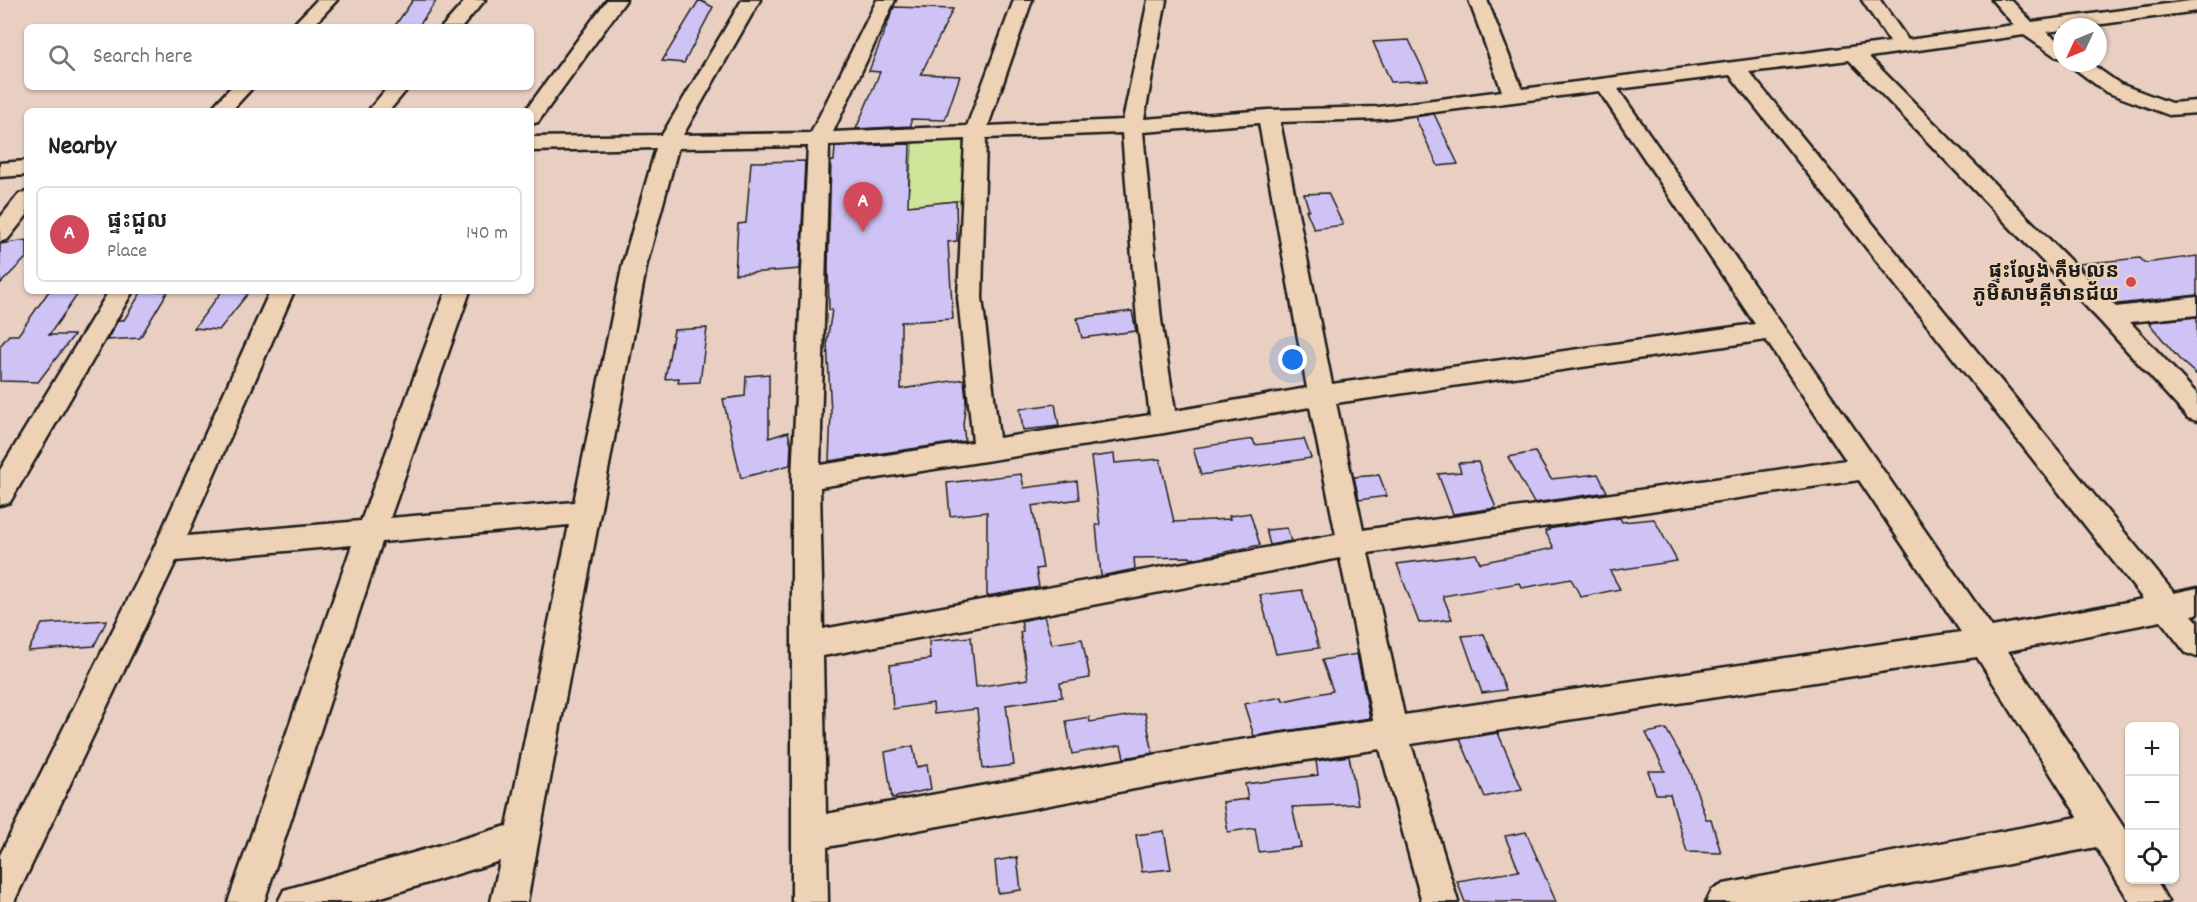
<!DOCTYPE html>
<meta charset="utf-8">
<style>
:root{--surface:#fff;--page:#f6f6f6;--text:#222;--muted:#767676;--line:#e0e0e0;--accent:#d1495b}
body{margin:0;font-family:Dekko,"Noto Sans Khmer",sans-serif;background:var(--page);color:var(--text)}
.controls{position:absolute;right:18px;bottom:18px;display:grid;overflow:hidden;border-radius:9px;box-shadow:0 2px 4px #0004}
.controls button{width:54px;height:54px;display:grid;place-items:center;padding:0;border:0;border-bottom:2px solid var(--line);background:var(--surface);color:var(--text);font:30px sans-serif}
.compass{position:absolute;left:2053px;top:18px;width:54px;height:54px;border-radius:50%;background:var(--surface);box-shadow:0 2px 4px #0004;rotate:226deg}
.you{position:absolute;left:1293px;top:360px;width:21px;height:21px;margin:-15px;border:4px solid #fff;border-radius:50%;background:#1a73e8;box-shadow:0 0 0 9px #1a73e833}
.badge{display:grid;place-items:center;width:39px;height:39px;border-radius:50%;background:var(--accent);color:#fff;font-size:20px;font-weight:700}
.pin{position:absolute;translate:-50% -50px;filter:drop-shadow(0 2px 3px #0008)}
.pin::after{content:'';position:absolute;top:32px;width:21px;height:18px;background:inherit;clip-path:polygon(0 0,100% 0,50% 100%)}
.list{margin:0;padding:0;list-style:none}
h2{display:flex;justify-content:space-between;align-items:center;height:78px;margin:0;padding:0 24px;font-size:26px}
h2 small{font-size:20px;font-weight:400;color:var(--muted)}
.list li{display:grid;grid-template-columns:39px 1fr auto;gap:18px;align-items:center;box-sizing:border-box;height:96px;margin:0 12px 12px;padding:0 12px;border:2px solid var(--line);border-radius:9px}
.list b{display:block;font-size:22px;white-space:nowrap}
.list p{margin:0;font-size:20px;white-space:nowrap;color:var(--muted)}
.list em{font-size:20px;font-style:normal;color:var(--muted)}
.icon{flex:none;width:33px;height:33px;fill:none;stroke:currentColor;stroke-width:2;stroke-linecap:round;stroke-linejoin:round}
.map{position:relative;flex:none;width:2197px;height:902px;overflow:hidden}
.search{position:absolute;background:var(--surface);box-shadow:0 2px 4px #0004;left:24px;top:24px;width:510px;height:66px;display:flex;align-items:center;gap:15px;box-sizing:border-box;padding:0 21px;border-radius:9px;color:var(--muted);font-size:22px}
.panel{position:absolute;background:var(--surface);box-shadow:0 2px 4px #0004;left:24px;top:108px;width:510px;height:186px;border-radius:9px}
.map>svg:first-child{display:block}
.green{fill:#cfe59a;stroke:#76805b;stroke-width:1.5}
.building{fill:#cfc3f5;stroke:#1c1c1c;stroke-width:1.5}
.lines{fill:none;stroke-linecap:round;stroke-linejoin:round}
.minor-casing{stroke:#1c1c1c;stroke-width:5}
.minor{fill:#eed2b5;fill-rule:evenodd}
.poi-dot{fill:#d1495b;stroke:#eed2b5;stroke-width:2}
.labels{text-anchor:middle;stroke-width:4.5;stroke-linejoin:round;paint-order:stroke}
.poi-label{font-size:20px;font-weight:bold;fill:#1c1c1c;stroke:#eed2b5;text-anchor:end}
</style>
<div class="map">
<svg width="2197" height="902" viewBox="0 0 2197 902">
<rect width="100%" height="100%" fill="#e8cfc2"/>
<filter id="ink" filterUnits="userSpaceOnUse"><feTurbulence type="fractalNoise" baseFrequency=".0167" numOctaves="2"/><feDisplacementMap in="SourceGraphic" scale="12" xChannelSelector="R" yChannelSelector="G"/><feConvolveMatrix kernelMatrix="1 2 1 2 8 2 1 2 1" color-interpolation-filters="sRGB"/></filter>
<g filter="url(#ink)">
<path class="green" d="M976 131 973 199 900 207 830 193 909 189 913 136Z"/>
<path class="building" d="M413 0H437L418 27H394Z
M699 0 713 7 684 63 662 61Z
M894 7 953 9 921 74 960 76 945 120 911 119V126L856 129 880 72 869 71Z
M1409 40 1428 80 1391 82 1373 42Z
M1434 114 1458 164 1438 166 1415 117Z
M910 144 908 206 956 201 957 241 948 242 953 319 901 322V389L964 379 966 401 963 424 965 441 829 461 831 412 827 342 832 310H829L828 267 831 161H834L835 147Z
M805 161 800 269 735 274 738 224 746 223 751 162Z
M1328 193 1343 225 1314 229 1306 210H1309L1304 194Z
M27 240V257L0 284V244Z
M2197 256V295L2118 304 2078 264 2140 258 2145 263Z
M49 291H80L49 335H74L38 382 0 381V346L9 335H18Z
M142 291H168L140 338 107 340 118 320H124Z
M222 291H250L219 330 194 328Z
M1132 311 1136 331 1082 338 1077 318Z
M2197 317V375L2179 359 2148 322Z
M707 328 700 382 678 383 679 378 665 379 674 330Z
M769 374V438L788 432 791 444 790 465 741 478 723 399 745 396 746 376Z
M1055 404 1059 426 1023 430 1020 409Z
M1253 439 1255 445 1304 439 1311 458 1201 475 1193 448Z
M1535 452 1551 479 1598 474 1607 492 1534 503 1508 457Z
M1114 454 1115 463 1160 459 1174 522 1230 519 1229 516 1250 513 1260 545 1191 559 1190 557 1134 558 1135 569 1101 576 1096 525H1100L1091 457Z
M1478 462 1496 508 1453 514 1438 474 1461 472 1458 463Z
M1021 474 1024 488 1077 481 1079 499 1032 506 1043 568 1036 569 1039 587 987 596V512L950 516 947 483Z
M1379 475 1387 496 1359 500 1354 477Z
M1620 518 1622 522 1654 519 1677 561 1610 571 1620 589 1581 597 1571 579 1522 588 1519 583 1443 596 1452 619 1419 623 1397 564 1476 554 1480 563 1554 548 1545 531 1549 530 1548 529Z
M1287 528 1291 541 1270 545 1266 530Z
M1302 590 1319 648 1276 654 1260 595Z
M1044 616 1052 644 1082 639 1090 678 1060 683 1062 697 1006 705 1014 765 983 769 977 709 934 714 933 703 893 709 890 665 930 659 929 641 971 637 976 687 1028 679 1020 632 1023 631 1021 621Z
M107 620 94 646 28 651 42 624Z
M1484 634 1506 690 1482 693 1462 636Z
M1357 654 1370 718 1254 736 1244 704 1282 697 1283 701 1333 691 1322 660Z
M1145 713 1153 753 1124 758 1121 745 1072 754 1066 721 1089 717 1090 722Z
M1666 729 1690 771 1706 819H1711L1721 853 1687 852 1670 794H1656L1648 771H1665L1646 733Z
M1498 733 1522 789 1485 797 1460 739Z
M913 746 917 767 927 765 931 789 892 798 885 752Z
M1349 756 1358 804 1292 807 1301 847 1259 852 1255 828 1228 832 1223 802 1248 799 1245 784 1318 775 1316 761Z
M1164 831 1171 869 1142 872 1136 835Z
M1526 832 1556 902H1465L1457 881 1519 871 1505 836Z
M1017 857 1021 890 998 893 995 861Z"/>
<g class="lines">
<g class="minor-casing">
<path id="minor" d="M317 0H337L312 27H291Z
M466 0H485L462 27H442Z
M607 0H626L538 122 531 124V111H525Z
M742 0H760L683 135 811 133 877 0H895L833 132 967 126 1014 0H1032L988 126 1123 120 1148 0H1166L1144 119 1268 110 1379 107 1502 91 1469 0H1487L1522 89 1890 42 1862 0H1880L1908 40 2014 25 1992 0H2011L2032 22 2197 0V11L2081 27H2062V30L2046 32 2062 43V58L2055 56 2024 35 1869 57 2116 307 2197 297V315L2130 322 2197 394V421L2188 418 2101 322 1849 60 1749 72 2174 593 2197 588V614L2192 615 2197 621V657L2186 653 2161 621 2008 651 2130 837V880H2156L2168 902H2130L2096 847 1814 902H1706L1712 890 1724 884 2078 817 1977 657 1411 744 1458 902H1422L1380 749 1214 774 827 847 828 902H792V478L808 146 678 148 647 263 527 902H491L500 861 365 902H278L284 890 507 826 569 525 382 542 264 902H228L352 545 176 561 14 902H0V855L153 550 270 291H294L187 536 361 521 446 291H470L390 518 574 502 623 263 656 148 531 151V137L662 135ZM1730 75 2143 599 1992 627 1618 89ZM1599 91 1755 324 1332 384 1280 122 1379 119ZM1259 123 1307 388 1175 411 1161 320 1143 132ZM1122 133 1137 320 1150 415 999 438 982 298 986 138ZM965 139 958 298 973 442 820 465 829 145ZM1766 340 1846 460 1363 530 1336 403ZM1310 407 1336 535 823 629 820 487 1164 433ZM1859 480 1961 632 1404 715 1368 553ZM1340 558 1373 720 1214 744 826 814 823 656Z
M2067 63H2090L2120 84 2171 103 2197 101V113L2169 115 2106 92Z
M231 87H253L231 111H209Z
M388 87H409L389 111H368Z
M27 161V175L0 177V163Z
M27 192V215L8 239 0 242V218L19 194Z
M109 291H133L10 502 0 505V470Z"/>
</g>
<use href="#minor" class="minor"/>
</g>
</g>
<circle class="poi-dot" cx="2131" cy="282" r="6"/>
<g class="labels">
<g class="poi-label">
<text x="2119" y="277">ផ្ទះល្វែង គឹម លន<tspan x="2119" dy="23">ភូមិសាមគ្គីមានជ័យ</tspan></text>
</g>
</g>
</svg>
<div class="controls">
<button>+</button>
<button>−</button>
<button><svg class="icon" aria-label="locate" viewBox="0 0 24 24"><circle cx="12" cy="12" r="6"/><path d="M12 2v4M12 18v4M2 12h4M18 12h4"/></svg></button>
</div>
<svg class="compass" viewBox="-18 -18 36 36"><path d="M0-13l5 13h-10z" fill="#e53935"/><path d="M0 13l5-13h-10z" fill="#767676"/></svg>
<div class="you"></div>
<div class="pin badge" style="left:863px;top:232px">A</div>
<div class="search"><svg class="icon" aria-label="search" viewBox="0 0 24 24"><circle cx="10" cy="10" r="6"/><path d="M15 15l6 6"/></svg>Search here</div>
<section class="panel">
<h2>Nearby<small></small></h2>
<ul class="list">
<li><span class="badge">A</span><div><b>ផ្ទះជួល</b><p>Place</p></div><em>140 m</em></li>
</ul>
</section>
</div>
